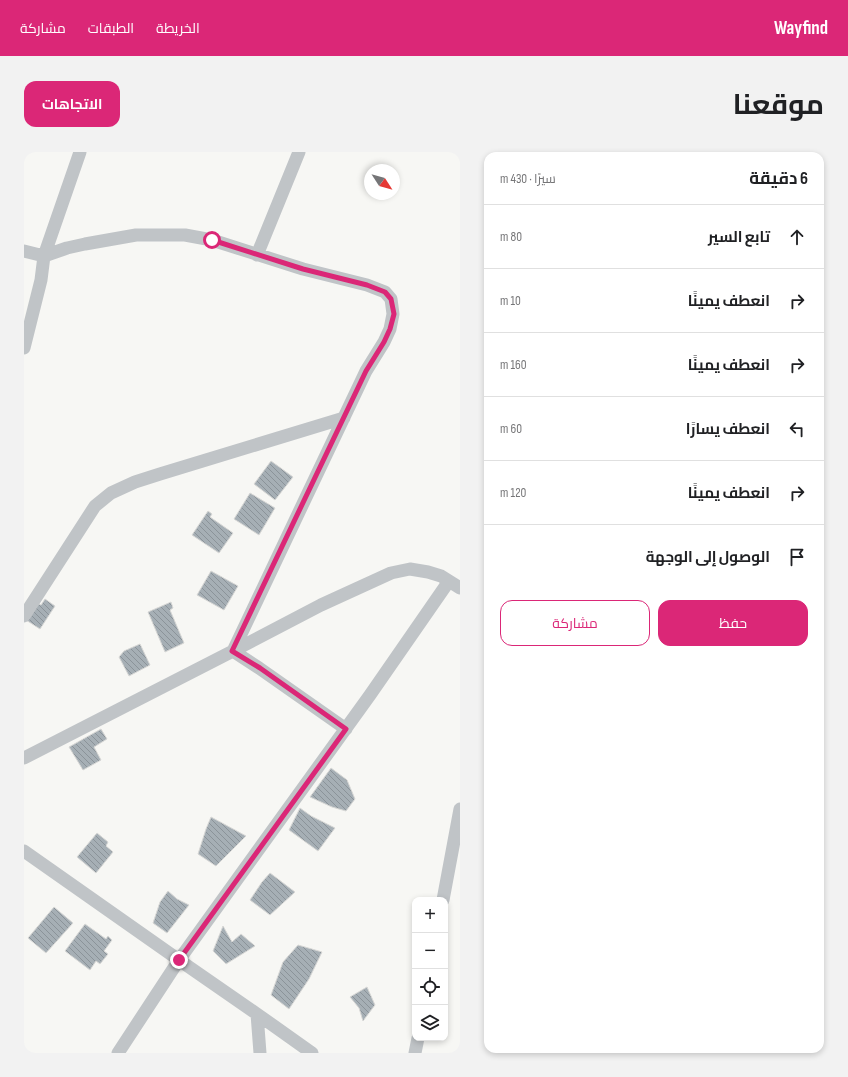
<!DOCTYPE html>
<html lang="ar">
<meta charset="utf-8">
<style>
:root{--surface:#fff;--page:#f2f2f2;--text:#202124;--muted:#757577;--line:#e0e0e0;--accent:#db2777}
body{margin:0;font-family:"Sofia Sans Condensed",Cairo,sans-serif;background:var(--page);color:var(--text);direction:rtl}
.controls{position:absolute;right:12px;bottom:12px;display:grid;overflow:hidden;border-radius:8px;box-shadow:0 2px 6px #0003}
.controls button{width:36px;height:36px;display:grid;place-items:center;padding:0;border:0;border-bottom:1px solid var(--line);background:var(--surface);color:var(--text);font:20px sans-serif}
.compass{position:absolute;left:340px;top:12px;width:36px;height:36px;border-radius:50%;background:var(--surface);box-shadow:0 2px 6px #0003;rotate:126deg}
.stop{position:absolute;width:12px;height:12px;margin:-9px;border:3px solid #db2777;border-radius:50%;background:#fff}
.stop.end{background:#db2777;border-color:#fff;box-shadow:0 1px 4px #0008}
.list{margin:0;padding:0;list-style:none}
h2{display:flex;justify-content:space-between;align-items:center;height:52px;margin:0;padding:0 16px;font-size:17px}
h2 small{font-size:13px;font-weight:400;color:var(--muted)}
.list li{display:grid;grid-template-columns:26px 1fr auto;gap:12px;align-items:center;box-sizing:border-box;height:64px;padding:0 16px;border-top:1px solid var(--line)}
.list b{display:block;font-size:15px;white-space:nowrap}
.list em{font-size:13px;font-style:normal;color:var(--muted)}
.actions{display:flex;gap:8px;padding:12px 16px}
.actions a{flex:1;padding:9px 0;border:1px solid var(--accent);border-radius:12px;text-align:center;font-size:14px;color:var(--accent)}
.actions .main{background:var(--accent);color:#fff}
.icon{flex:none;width:22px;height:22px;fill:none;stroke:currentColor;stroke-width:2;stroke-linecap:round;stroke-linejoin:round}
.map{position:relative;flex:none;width:436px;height:901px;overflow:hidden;direction:ltr;border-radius:12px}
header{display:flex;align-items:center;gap:24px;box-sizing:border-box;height:56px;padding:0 20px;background:var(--accent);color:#fff}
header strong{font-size:19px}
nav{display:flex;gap:22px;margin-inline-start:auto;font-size:14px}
.intro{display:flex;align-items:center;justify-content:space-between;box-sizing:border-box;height:96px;padding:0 24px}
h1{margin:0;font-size:28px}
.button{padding:10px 18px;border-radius:12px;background:var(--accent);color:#fff;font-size:14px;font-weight:700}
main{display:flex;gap:24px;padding:0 24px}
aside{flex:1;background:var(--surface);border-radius:12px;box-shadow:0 2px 6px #0003}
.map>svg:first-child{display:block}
.building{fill:url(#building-back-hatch);stroke:#d8d8d6}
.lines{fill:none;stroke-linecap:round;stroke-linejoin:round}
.minor{stroke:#c0c4c7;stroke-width:13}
.route{stroke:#db2777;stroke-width:5}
</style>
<header>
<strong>Wayfind</strong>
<nav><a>الخريطة</a><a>الطبقات</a><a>مشاركة</a></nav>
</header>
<div class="intro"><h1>موقعنا</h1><a class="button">الاتجاهات</a></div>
<main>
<aside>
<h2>6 دقيقة<small>سيرًا · 430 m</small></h2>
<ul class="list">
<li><svg class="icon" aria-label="ahead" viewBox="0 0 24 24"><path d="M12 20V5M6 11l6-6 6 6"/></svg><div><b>تابع السير</b></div><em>80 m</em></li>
<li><svg class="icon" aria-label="right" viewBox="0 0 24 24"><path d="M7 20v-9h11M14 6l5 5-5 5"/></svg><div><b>انعطف يمينًا</b></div><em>10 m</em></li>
<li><svg class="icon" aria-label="right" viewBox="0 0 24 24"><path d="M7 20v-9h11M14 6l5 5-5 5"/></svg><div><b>انعطف يمينًا</b></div><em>160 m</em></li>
<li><svg class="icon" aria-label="left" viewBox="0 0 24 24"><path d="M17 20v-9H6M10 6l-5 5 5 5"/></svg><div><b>انعطف يسارًا</b></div><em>60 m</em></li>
<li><svg class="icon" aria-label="right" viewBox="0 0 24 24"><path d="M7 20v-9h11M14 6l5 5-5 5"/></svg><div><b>انعطف يمينًا</b></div><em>120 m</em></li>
<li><svg class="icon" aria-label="arrive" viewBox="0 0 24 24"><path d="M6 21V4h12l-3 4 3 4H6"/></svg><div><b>الوصول إلى الوجهة</b></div></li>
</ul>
<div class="actions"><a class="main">حفظ</a><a>مشاركة</a></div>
</aside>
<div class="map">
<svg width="436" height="901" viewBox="0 0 436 901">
<defs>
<pattern id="building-back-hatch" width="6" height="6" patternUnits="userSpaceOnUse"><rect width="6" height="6" fill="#a6afb5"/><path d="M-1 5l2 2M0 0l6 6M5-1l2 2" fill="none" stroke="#8b9399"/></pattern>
</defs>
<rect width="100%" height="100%" fill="#f7f7f4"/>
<path class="building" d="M247 309 269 325 251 348 230 332Z
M226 341 251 356 235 383 210 367Z
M184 359 188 362 186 365 209 381 195 401 168 383Z
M187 419 214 434 200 458 173 443Z
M21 447 31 454 16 477 2 468 13 451 17 453Z
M147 450 149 456 146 458 160 491 141 500 124 460Z
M116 492 126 513 105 524 95 505 100 499Z
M77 577 83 587 70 595 77 608 59 618 45 595Z
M307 616 323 628 331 647 322 659 308 655 286 645Z
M276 656 287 664 311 676 294 699 265 678Z
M187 665 222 684 192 714 174 702 182 677Z
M73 681 84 690 82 694 89 700 72 721 53 705Z
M246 721 271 740 246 763 226 748 238 730Z
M144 739 153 747 165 753 143 781 129 771 136 750Z
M30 755 49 771 22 801 4 786Z
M61 772 82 787 84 784 88 788 80 799 84 802 76 812 72 809 66 818 41 799Z
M199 774 208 790 217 782 231 794 202 812 189 799Z
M274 793 298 800 285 827 265 857 247 843 259 810Z
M343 835 351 853 339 869 335 856 326 845Z"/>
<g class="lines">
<path class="minor" d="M0 99 20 104 17 128 0 196
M233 103 275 0
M20 104 43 96 61 92 112 83H161L188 88 279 117 343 133 361 140 367 147 369 162 366 177 360 190 342 219 209 499 297 453 367 421 386 417 404 420 417 424 436 436
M20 104 56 0
M0 464 71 354 87 341 111 330 136 322 320 266
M0 606 209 499 235 516 322 577
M0 699 155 808 233 862 288 901
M419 748 436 657
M233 862 236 901
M94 901 155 808 346 543 425 429
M391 901 394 886"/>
</g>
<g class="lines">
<path class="route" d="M155 808 322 577 236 516 208 499 342 219 360 190 366 177 370 162 367 147 361 140 343 133 279 117 188 88"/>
</g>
</svg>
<div class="controls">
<button>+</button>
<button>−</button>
<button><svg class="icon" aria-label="locate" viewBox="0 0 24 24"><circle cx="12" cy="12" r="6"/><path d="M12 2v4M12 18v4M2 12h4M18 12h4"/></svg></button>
<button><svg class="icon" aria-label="layers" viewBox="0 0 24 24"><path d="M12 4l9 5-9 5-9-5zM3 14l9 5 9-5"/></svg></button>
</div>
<svg class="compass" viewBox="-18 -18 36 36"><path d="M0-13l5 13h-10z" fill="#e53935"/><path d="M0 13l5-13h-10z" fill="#757577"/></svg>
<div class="stop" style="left:188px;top:88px"></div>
<div class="stop end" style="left:155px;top:808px"></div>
</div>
</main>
